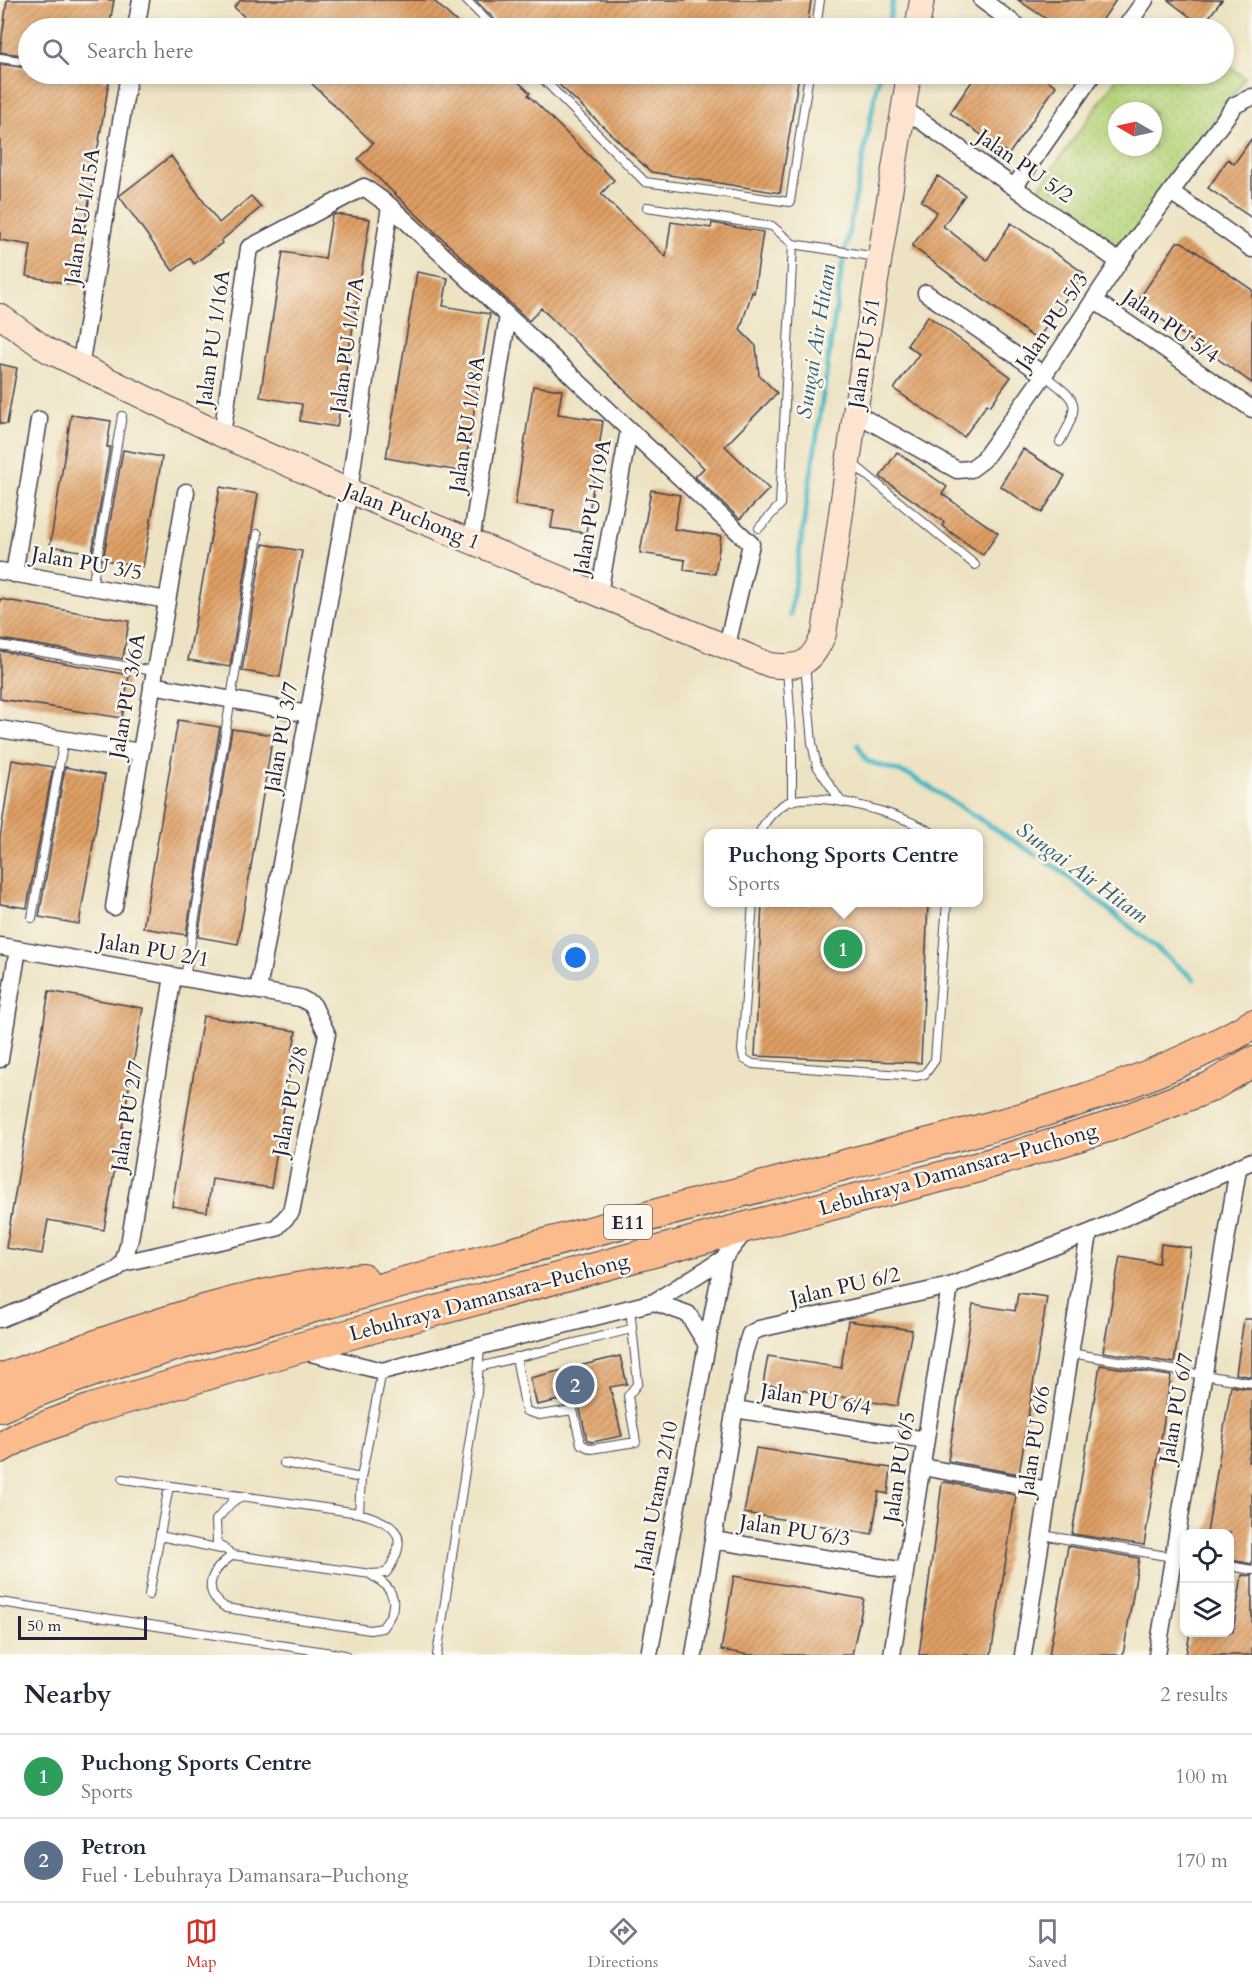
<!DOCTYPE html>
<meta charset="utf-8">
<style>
:root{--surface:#fff;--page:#f6f6f7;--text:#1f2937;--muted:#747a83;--line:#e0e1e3;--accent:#d93025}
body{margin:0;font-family:Cardo,serif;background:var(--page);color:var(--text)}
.controls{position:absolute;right:18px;bottom:18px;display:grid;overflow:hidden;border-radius:12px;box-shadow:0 3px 9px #0003}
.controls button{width:54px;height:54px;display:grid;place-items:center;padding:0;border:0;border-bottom:2px solid var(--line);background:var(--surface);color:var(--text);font:30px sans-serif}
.compass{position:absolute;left:1108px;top:102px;width:54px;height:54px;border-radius:50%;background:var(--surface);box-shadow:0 3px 9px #0003;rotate:279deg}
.scale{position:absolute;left:18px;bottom:15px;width:129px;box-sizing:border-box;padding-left:6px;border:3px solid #22223b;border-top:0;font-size:16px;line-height:21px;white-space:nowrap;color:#22223b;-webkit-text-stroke:4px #fbf7ec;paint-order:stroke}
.you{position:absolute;left:576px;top:958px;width:21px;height:21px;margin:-15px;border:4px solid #fff;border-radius:50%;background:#1a73e8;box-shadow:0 0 0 9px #1a73e833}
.badge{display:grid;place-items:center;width:39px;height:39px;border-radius:50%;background:var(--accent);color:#fff;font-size:20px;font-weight:700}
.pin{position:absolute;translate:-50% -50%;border:3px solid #fff;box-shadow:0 2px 6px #0006}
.popup{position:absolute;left:704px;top:829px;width:279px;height:78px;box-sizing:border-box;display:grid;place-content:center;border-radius:12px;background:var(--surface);filter:drop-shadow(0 2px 4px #0005);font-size:20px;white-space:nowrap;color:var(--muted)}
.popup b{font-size:22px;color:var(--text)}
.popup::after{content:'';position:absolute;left:50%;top:100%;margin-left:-12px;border:12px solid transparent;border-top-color:var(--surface)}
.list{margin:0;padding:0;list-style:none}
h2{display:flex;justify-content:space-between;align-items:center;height:78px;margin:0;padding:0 24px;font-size:26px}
h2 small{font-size:20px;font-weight:400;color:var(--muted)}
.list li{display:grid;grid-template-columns:39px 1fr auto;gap:18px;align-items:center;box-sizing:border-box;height:84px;padding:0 24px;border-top:2px solid var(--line)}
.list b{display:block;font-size:22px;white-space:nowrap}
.list p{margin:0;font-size:20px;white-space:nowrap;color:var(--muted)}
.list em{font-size:20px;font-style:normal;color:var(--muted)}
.icon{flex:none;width:33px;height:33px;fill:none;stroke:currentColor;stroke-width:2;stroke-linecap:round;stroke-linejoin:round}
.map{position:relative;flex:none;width:1252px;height:1655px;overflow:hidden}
.search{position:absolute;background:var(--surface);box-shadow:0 3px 9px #0003;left:18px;right:18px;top:18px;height:66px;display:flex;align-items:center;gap:15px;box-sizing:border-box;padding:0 21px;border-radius:33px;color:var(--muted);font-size:22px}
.sheet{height:246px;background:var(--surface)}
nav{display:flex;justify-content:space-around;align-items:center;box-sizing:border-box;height:84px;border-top:2px solid var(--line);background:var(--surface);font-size:16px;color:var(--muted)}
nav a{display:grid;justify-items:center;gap:3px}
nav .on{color:var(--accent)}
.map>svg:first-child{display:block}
.green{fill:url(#green-dots);stroke:#6c7b5b;stroke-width:1.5;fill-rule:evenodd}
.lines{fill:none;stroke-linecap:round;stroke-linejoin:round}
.stream{stroke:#49b7c2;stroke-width:5}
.building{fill:url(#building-hatch)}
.lane-casing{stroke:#403f4f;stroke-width:10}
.street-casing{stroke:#403f4f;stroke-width:19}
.secondary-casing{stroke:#403f4f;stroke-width:26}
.highway-casing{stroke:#403f4f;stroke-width:32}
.lane{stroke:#fff;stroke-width:8}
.street{stroke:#fff;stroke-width:16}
.secondary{stroke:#fde4d1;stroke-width:24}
.highway{stroke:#fbbb8d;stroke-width:30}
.labels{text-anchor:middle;stroke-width:5;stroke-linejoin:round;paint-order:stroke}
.shield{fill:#fbf7ec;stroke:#636270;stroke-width:1.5}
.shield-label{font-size:20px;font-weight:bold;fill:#22223b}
.street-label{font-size:21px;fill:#22223b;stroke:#fbf7ec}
.water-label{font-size:22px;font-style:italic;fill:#325e71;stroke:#fbf7ec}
</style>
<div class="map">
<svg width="1252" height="1655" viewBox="0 0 1252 1655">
<defs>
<pattern id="green-dots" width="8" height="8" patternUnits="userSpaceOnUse" patternTransform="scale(1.5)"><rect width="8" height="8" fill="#b5d47b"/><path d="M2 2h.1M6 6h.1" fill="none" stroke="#9bb66b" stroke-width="1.8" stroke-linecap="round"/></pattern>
<pattern id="building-hatch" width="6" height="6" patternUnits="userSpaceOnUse" patternTransform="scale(1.5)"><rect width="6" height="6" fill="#df9f64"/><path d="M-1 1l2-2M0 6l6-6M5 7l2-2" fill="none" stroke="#b48154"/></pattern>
</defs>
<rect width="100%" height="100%" fill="#fbf7ec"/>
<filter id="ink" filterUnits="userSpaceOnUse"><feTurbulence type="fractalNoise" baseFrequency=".0167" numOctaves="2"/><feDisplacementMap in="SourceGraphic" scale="12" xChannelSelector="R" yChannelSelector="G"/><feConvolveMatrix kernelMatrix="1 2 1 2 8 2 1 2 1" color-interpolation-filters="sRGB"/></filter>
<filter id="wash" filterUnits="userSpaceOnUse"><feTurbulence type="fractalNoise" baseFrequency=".008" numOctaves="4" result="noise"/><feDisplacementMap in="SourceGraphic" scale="24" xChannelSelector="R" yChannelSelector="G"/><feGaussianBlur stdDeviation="1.35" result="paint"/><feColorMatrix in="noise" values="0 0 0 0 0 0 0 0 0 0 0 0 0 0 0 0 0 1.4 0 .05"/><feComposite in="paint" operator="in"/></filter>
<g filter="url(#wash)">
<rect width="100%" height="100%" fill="#ede2c2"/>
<path class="green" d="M1224 62 1245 78 1123 250 1038 189 1120 74H1224ZM1117 111H1153V147H1117Z"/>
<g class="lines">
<path class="stream" d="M888 28 893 0
M790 615 842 268 879 74
M858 745 867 761 910 775 1060 870 1194 979"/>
</g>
<g id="blocks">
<path class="building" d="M7 0H114L109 28H28V56L0 52Z
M241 0H433L463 28H256L234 7Z
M475 0H811L807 28H508L502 27Z
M1018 0H1116L1103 19 1115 28H1060Z
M1168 0H1222L1202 26Z
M0 64 28 68V74H85L109 81 75 285 26 276 31 245 0 240Z
M302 74H510L530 93 528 95 614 180 601 194 666 257 671 222 711 228 712 223 763 232 754 293 752 292 740 330 756 346 759 375 777 393 725 446 769 489 740 519 695 477 704 468 541 308 529 321 358 159 373 143Z
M548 74H799L780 193 651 172Z
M977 74H1038L1056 86 1009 154 950 113Z
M1252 138V218L1208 188 1228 159 1234 164Z
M171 156 219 223 251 196 261 207 221 241 222 243 194 264 190 258 173 271 119 196Z
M938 176 965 195 943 226 987 260 1011 223 1084 273 1037 340 912 246 937 212 921 201Z
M336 214 370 219 337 427 300 421 302 404 260 397 283 252 325 259 332 216Z
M1177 242H1182L1252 290V383L1137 302Z
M417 272 448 278 443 306 490 314 464 472 386 458Z
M928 316 1011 377 990 406 987 404 964 437 894 389 919 354 907 345Z
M0 364 17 368 7 424H0Z
M533 386 562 390 558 414 603 421 586 533 551 528 554 510 515 505Z
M71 415 111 421 107 447H110L92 553 50 546Z
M1023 449 1065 476 1042 513 1000 486Z
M123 450 162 457 143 567 103 560Z
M897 452 947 487 942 494 998 533 983 555 942 526 944 522 880 477Z
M220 487 258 494 230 667 188 660Z
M651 490 680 495 674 529 721 536 715 574 684 570 685 560 640 553Z
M263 544 302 551 280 677 242 671Z
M0 599 129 621 123 659 0 639Z
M0 651 129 675 122 718 0 699Z
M178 720 220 727 186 935 143 928Z
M232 729 273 735 238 944 198 937Z
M12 760 53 767 27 908 0 904V838Z
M65 767 105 775 79 924 39 917Z
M762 903H928L921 1063 755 1056Z
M49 991 143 1008 104 1230 48 1220 42 1254 6 1248Z
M203 1016 296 1031 271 1188 212 1179 207 1212 172 1206Z
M1161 1244 1191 1248 1174 1363 1103 1352 1120 1256 1159 1263Z
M1018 1293 1047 1297 1019 1474 948 1461 973 1304 1015 1311Z
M1244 1319H1252V1377L1236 1374Z
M848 1321 912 1330 897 1406 763 1384 768 1356 841 1368Z
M620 1356 627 1384 610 1387 622 1436 592 1442 587 1440 577 1396 537 1405 530 1378Z
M1100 1365 1171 1376 1144 1545 1072 1534Z
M1231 1386 1252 1389V1440L1248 1462H1252V1564L1230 1560V1533H1207Z
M756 1448 891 1468 888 1494 879 1492 872 1534 744 1513Z
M945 1482 1016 1495 991 1655H919L942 1483Z
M1068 1546 1139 1558 1123 1655H1049Z
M1242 1575 1252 1576V1655H1186L1190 1632H1233Z
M734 1576 864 1599 852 1655H750L721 1650Z"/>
</g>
</g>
<g filter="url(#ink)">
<use href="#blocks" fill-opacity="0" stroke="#403f4f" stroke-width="1.5"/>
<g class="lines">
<g class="lane-casing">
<path id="lane" d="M466 0 494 28
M816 28 820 0
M0 58 28 62
M106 74 128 77
M538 74 645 182 790 202 809 74
M647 207 772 226 793 244
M1044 375C1079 402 1081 402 1060 442
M851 462 975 565
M759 528 780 505 793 244 877 257
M92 587 122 416
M0 645 154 671
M805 664 812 743 817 766 840 800
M787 669 792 738V801
M759 834C765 820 777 806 791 801 825 791 904 815 934 834
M753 902 742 1051 744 1059 753 1064 916 1076 925 1074 935 1060 947 902
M32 918 64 739
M185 978 258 534
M1070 1353 1252 1383
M516 1357 526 1411 539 1415 573 1410 581 1444 591 1449 636 1442 628 1396 638 1383 630 1308
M479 1367 631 1329
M284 1463 361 1478
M123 1479 359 1513C396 1523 412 1536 386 1573L371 1574 233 1555 217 1543 216 1520 232 1502 243 1497
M359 1513 361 1478 382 1371
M1042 1535 1184 1559
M160 1536 221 1549
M233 1555C212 1569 199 1590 226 1608L370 1630 382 1628C401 1605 395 1588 371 1575
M1230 1566 1252 1570
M149 1595 169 1486
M0 1602 345 1655
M437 1655 477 1392 480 1346"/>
</g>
<g class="street-casing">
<path id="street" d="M982 0 1020 28
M136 28 141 0
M1125 28 1145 0
M903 108 1119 262
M1015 186 1093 74
M1171 192 1252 249
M926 293 1044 375
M1094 300 1252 409
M80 367 129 74
M855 413 957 470 971 469 983 460 1044 375 1119 262 1235 105 1252 97
M222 435 249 248 364 187 390 206 508 316 751 544 727 645
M471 541 508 316
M0 571 167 600
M14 574 39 420
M599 593 629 430
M152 685 308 714
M0 729 140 752
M114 907 186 492
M0 946 300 998 313 1005 327 1034 291 1212 276 1228 123 1263 114 1271 0 1319
M258 990 349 491 390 206
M0 1059 18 949
M123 1263 130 1239 173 976
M654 1302 688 1314 707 1345
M303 1351 382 1371 654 1302 723 1259
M735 1409 926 1440
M922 1467 1049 1490
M713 1540 905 1571
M649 1655 723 1259 747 1229
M694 1655 744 1353 750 1334 759 1329 950 1286 1089 1233 1252 1161
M892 1655 950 1286
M1023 1655 1089 1233
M1157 1655 1238 1169"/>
</g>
<g class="secondary-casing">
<path id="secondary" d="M917 28 922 0
M0 316 47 350 222 435 349 491 770 665C803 669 811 663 824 634L855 413 909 74"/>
</g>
<g class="highway-casing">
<path id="highway" d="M0 1379C121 1337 235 1290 363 1279
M0 1407C98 1364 204 1338 307 1309 487 1258 668 1211 848 1164 985 1128 1129 1097 1252 1025
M0 1448 23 1435 91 1409 295 1349 750 1226 975 1168 1108 1127 1210 1087 1252 1062"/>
</g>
<use href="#lane" class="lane"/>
<use href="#street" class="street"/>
<use href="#secondary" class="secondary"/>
<use href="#highway" class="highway"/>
</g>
</g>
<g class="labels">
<rect class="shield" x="604" y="1205" width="48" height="34" rx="4.5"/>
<g class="shield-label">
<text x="628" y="1229">E11</text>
</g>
<g class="street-label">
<text transform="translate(1025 166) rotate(35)" y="7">Jalan PU 5/2</text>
<text transform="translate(82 216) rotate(-81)" y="7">Jalan PU 1/15A</text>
<text transform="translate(1052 321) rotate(-56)" y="7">Jalan PU 5/3</text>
<text transform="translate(1171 326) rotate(35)" y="7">Jalan PU 5/4</text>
<text transform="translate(213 338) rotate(-82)" y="7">Jalan PU 1/16A</text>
<text transform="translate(347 345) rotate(-82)" y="7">Jalan PU 1/17A</text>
<text transform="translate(864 353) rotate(-81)" y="7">Jalan PU 5/1</text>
<text transform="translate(467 424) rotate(-81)" y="7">Jalan PU 1/18A</text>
<text transform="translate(592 507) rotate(-80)" y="7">Jalan PU 1/19A</text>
<text transform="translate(412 516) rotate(22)" y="7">Jalan Puchong 1</text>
<text transform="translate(87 563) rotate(10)" y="7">Jalan PU 3/5</text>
<text transform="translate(127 696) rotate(-80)" y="7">Jalan PU 3/6A</text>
<text transform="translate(281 737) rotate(-80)" y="7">Jalan PU 3/7</text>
<text transform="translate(154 950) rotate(10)" y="7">Jalan PU 2/1</text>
<text transform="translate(290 1101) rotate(-79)" y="7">Jalan PU 2/8</text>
<text transform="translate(127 1116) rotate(-81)" y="7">Jalan PU 2/7</text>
<text transform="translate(958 1169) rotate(-16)" y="7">Lebuhraya Damansara–Puchong</text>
<text transform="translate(845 1286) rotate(-13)" y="7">Jalan PU 6/2</text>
<text transform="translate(489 1297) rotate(-15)" y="7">Lebuhraya Damansara–Puchong</text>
<text transform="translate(816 1399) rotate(9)" y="7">Jalan PU 6/4</text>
<text transform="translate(1176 1408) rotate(-80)" y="7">Jalan PU 6/7</text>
<text transform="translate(1034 1441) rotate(-81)" y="7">Jalan PU 6/6</text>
<text transform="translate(899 1467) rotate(-81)" y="7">Jalan PU 6/5</text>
<text transform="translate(656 1496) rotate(-79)" y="7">Jalan Utama 2/10</text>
<text transform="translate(795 1530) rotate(9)" y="7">Jalan PU 6/3</text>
</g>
<g class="water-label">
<text transform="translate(815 341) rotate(-81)" y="8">Sungai Air Hitam</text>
<text transform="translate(1083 872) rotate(36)" y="8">Sungai Air Hitam</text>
</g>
</g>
</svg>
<div class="controls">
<button><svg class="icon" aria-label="locate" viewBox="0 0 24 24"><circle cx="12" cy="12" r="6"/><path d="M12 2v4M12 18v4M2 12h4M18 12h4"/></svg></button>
<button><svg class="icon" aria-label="layers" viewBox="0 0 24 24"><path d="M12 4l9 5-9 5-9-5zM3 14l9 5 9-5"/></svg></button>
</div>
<svg class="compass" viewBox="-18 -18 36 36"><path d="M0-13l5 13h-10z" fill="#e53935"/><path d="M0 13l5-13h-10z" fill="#747a83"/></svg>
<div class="scale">50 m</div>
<div class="you"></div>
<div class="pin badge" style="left:843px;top:949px;background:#2e9e5b">1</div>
<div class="popup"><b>Puchong Sports Centre</b>Sports</div>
<div class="pin badge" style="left:575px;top:1385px;background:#5c6f8a">2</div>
<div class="search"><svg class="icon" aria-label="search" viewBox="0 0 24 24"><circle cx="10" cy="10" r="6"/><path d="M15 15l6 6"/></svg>Search here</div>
</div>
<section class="sheet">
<h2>Nearby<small>2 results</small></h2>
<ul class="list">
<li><span class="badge" style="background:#2e9e5b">1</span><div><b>Puchong Sports Centre</b><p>Sports</p></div><em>100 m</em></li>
<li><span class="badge" style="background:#5c6f8a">2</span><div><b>Petron</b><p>Fuel · Lebuhraya Damansara–Puchong</p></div><em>170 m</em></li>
</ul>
</section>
<nav>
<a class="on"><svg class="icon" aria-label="map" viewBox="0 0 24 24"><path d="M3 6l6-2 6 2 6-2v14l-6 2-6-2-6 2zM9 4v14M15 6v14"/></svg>Map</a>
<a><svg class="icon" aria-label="directions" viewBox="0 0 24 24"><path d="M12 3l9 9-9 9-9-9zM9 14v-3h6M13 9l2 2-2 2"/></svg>Directions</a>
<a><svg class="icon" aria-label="saved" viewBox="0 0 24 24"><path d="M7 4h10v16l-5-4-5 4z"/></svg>Saved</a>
</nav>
